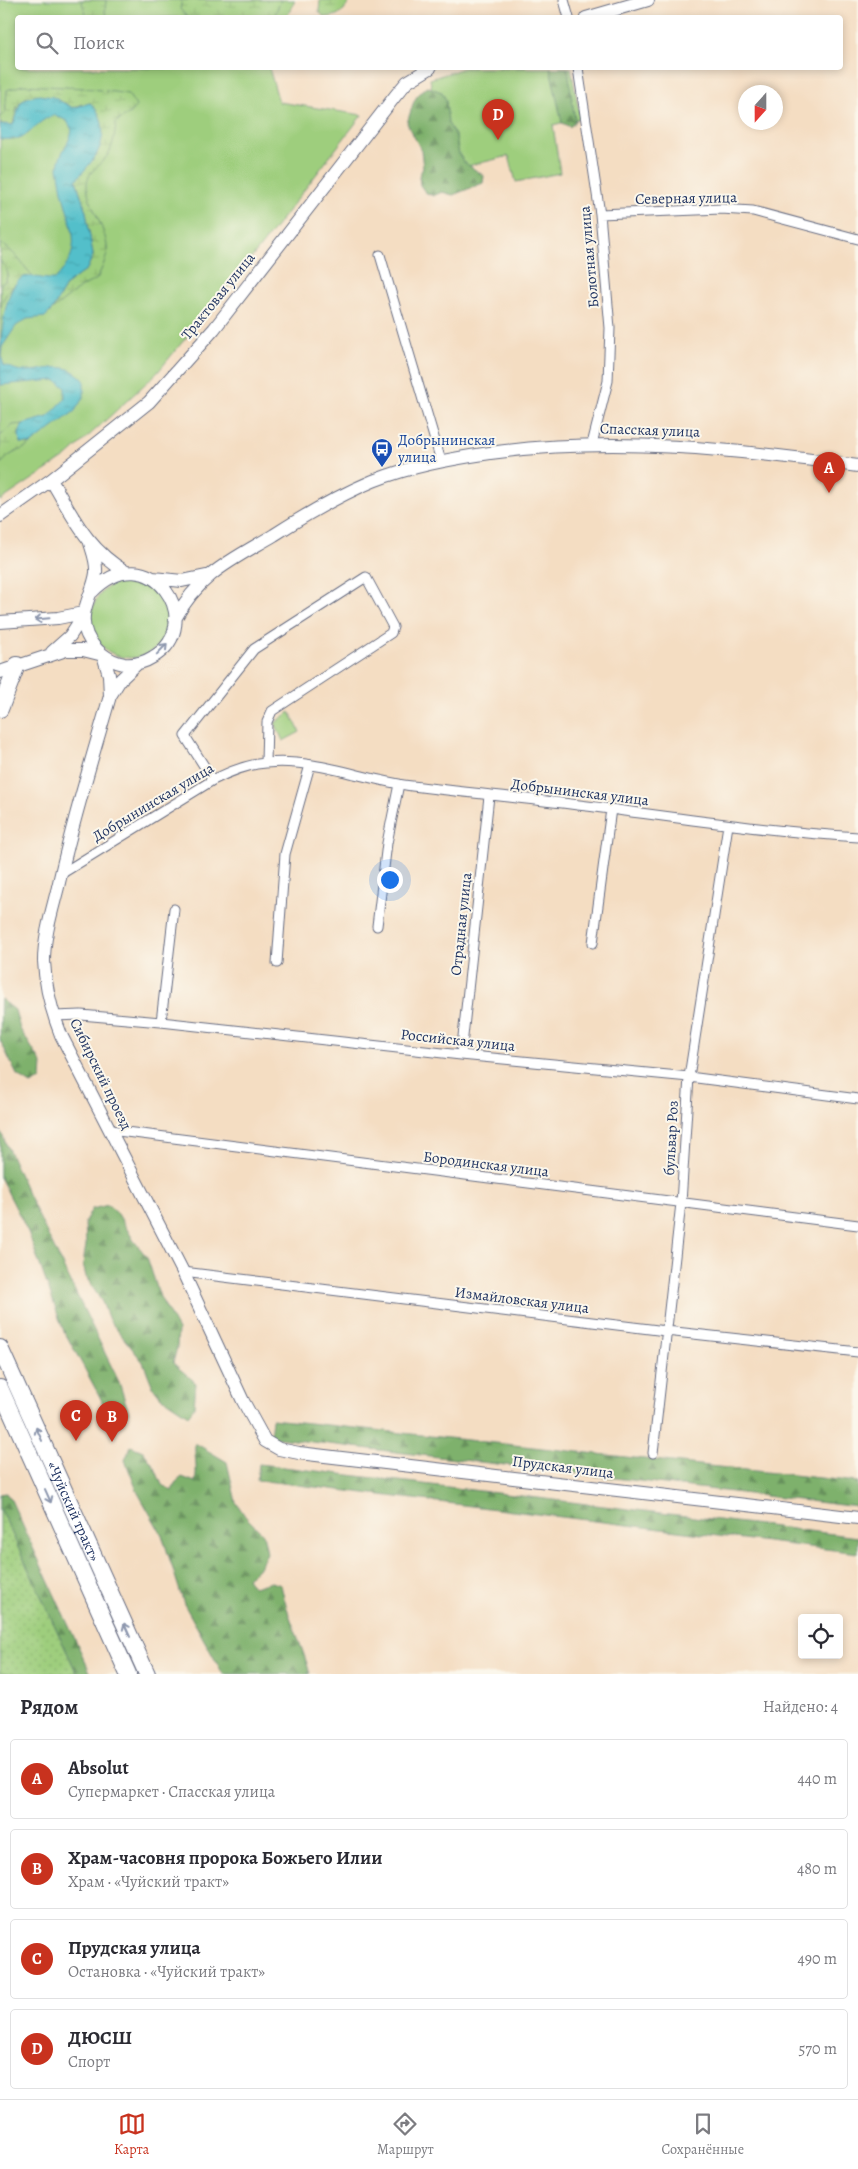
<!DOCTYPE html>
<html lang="ru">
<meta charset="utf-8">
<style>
:root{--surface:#fff;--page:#f2f2f3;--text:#2b2b33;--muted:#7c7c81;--line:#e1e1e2;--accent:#c8321e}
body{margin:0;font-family:Alegreya,serif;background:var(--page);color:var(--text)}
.controls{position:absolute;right:15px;bottom:15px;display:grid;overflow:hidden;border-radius:5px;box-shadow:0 2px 8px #0003}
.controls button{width:45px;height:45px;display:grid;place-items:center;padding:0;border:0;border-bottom:1px solid var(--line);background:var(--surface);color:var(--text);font:25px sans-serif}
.compass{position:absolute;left:738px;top:85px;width:45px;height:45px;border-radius:50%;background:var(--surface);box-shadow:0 2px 8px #0003;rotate:201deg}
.you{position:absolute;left:389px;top:879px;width:18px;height:18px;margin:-12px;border:4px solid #fff;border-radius:50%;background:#1a73e8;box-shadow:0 0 0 8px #1a73e833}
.badge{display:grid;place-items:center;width:32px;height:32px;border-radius:50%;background:var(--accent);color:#fff;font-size:16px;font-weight:700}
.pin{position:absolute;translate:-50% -41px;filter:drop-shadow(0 1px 2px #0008)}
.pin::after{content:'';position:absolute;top:26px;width:18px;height:15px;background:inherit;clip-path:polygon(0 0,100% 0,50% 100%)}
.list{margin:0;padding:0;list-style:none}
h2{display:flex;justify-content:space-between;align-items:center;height:65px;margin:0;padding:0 20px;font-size:21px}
h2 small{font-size:16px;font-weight:400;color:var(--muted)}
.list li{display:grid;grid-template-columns:32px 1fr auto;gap:15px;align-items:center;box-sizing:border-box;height:80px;margin:0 10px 10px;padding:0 10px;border:1px solid var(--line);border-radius:5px}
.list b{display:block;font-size:19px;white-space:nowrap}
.list p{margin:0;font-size:16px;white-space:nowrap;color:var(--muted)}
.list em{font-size:16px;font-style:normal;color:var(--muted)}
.icon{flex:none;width:28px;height:28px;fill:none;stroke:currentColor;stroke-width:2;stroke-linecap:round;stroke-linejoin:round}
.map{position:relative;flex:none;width:858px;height:1674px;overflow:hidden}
.search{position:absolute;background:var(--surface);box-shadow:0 2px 8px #0003;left:15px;right:15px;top:15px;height:55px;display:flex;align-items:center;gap:12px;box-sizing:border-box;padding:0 18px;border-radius:5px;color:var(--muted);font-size:19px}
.sheet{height:425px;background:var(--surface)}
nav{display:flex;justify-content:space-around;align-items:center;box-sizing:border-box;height:70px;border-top:1px solid var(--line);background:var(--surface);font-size:14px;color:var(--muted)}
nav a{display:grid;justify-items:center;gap:2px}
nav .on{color:var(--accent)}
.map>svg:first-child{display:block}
.green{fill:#9ece7d;stroke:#5c7e6e}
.forest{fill:url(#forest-firs);stroke:#4c7065}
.wetland{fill:url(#wetland-marsh);stroke:#5c7e6e}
.garden{fill:url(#garden-dots);stroke:#5c7e6e}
.water{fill:url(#water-ripples);stroke:#367794}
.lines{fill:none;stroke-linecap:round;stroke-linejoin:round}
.street-casing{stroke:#676c81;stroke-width:11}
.secondary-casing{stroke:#676c81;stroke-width:14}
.highway-casing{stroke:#676c81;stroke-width:18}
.street{stroke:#fff;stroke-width:9}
.secondary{stroke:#fff;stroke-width:12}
.highway{stroke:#fff;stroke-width:16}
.oneway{stroke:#8d97ae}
.labels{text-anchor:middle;stroke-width:4;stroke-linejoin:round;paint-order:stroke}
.street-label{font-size:15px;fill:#1b2f5e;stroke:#fbf7ec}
.transit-label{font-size:15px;fill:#164399;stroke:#fbf7ec;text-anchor:start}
</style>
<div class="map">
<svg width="858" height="1674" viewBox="0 0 858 1674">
<defs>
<pattern id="forest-firs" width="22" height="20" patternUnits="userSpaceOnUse" patternTransform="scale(1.25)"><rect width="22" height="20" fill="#7eb16c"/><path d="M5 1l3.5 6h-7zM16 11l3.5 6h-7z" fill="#66905c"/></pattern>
<pattern id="wetland-marsh" width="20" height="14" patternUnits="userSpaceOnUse" patternTransform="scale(1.25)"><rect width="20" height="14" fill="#9ece7d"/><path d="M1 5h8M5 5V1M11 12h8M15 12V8" fill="none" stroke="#88b16e"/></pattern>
<pattern id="garden-dots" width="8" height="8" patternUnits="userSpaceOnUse" patternTransform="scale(1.25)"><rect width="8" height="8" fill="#9ece7d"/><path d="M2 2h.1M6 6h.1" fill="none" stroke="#88b16e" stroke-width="1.8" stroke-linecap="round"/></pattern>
<pattern id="water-ripples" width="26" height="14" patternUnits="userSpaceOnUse" patternTransform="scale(1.25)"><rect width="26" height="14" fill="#52bfca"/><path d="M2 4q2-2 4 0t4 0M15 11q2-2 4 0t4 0" fill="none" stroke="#439ca7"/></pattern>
</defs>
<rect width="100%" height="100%" fill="#fbf7ec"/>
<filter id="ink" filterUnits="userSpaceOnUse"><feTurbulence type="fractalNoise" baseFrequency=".02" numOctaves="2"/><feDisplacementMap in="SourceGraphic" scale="10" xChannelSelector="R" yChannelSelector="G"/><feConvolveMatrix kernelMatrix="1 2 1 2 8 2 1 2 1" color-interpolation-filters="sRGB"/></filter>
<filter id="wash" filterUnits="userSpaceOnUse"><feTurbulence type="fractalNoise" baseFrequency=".0096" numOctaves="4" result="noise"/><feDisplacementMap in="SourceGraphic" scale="20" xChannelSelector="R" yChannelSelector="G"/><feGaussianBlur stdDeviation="1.12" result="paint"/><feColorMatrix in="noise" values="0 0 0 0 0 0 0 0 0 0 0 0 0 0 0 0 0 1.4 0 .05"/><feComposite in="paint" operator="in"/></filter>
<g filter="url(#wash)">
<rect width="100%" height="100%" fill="#f4ddc2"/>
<path class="green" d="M0 0H295L287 17 18 18V68H269L279 102 362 115 258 250 157 373 67 456 0 501Z
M464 68H571L580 118 553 125 560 173 516 182 509 156 447 171 430 79Z
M91 619a39 39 0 1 1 78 0a39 39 0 1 1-78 0Z
M290 712 300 732 283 741 275 723Z"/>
<path class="forest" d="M550 68H568L575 121 570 127 562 123Z
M428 87 442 92 446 100 448 123 456 137 459 154 464 162 484 176 483 183 453 195 442 192 433 196 425 192 420 185 419 176 423 168 421 150 407 123C412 109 413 94 428 87Z
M1 999 15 1010 20 1029 42 1064 41 1079 31 1084 17 1075 0 1040Z
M0 1130 28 1194 119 1382 129 1413 122 1422 108 1416 100 1397 63 1329 28 1232 0 1177Z
M108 1205 118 1214 134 1241 147 1257 160 1297 178 1330 177 1347 173 1363 196 1383 194 1407 188 1415 161 1397 153 1387 143 1362 109 1320 102 1302 86 1277 83 1264 86 1245 85 1222 92 1209Z
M272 1419 858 1482V1507L270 1437Z
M195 1443 227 1462 236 1502 245 1516 263 1534 267 1553 258 1569 247 1578 253 1587 271 1582 281 1585C287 1616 302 1644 310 1674H223L184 1604 162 1535 138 1493 125 1460 131 1446 143 1451 155 1468 162 1485 172 1491 175 1483 182 1477 195 1482C198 1469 194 1456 195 1443Z
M259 1464 858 1537V1553L257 1480Z
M6 1493 11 1500 91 1674H77L0 1508V1494Z"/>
<path class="wetland" d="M81 0H106L105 13 109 17H87Z
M182 0H281L274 17 188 18 180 9Z
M320 0H350C345 12 336 18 324 17L319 12Z
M23 85 86 88 128 94 136 106 129 114 116 122C115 133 114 143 109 153 104 163 88 170 87 183 86 203 110 233 107 254 105 262 100 272 97 279L81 287 52 310 67 284 87 269 93 255 86 212 76 180 82 104 73 108 63 103 26 97 17 106 13 125 0 124V117L5 113 7 90Z
M0 243C16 252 21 264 33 276 18 278 4 292 1 307L0 285 6 280 8 273 0 260Z
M23 424 19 433 20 443 31 444C25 449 19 450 12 454 7 456 5 461 0 464V436L13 425Z"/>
<path class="garden" d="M0 1508 77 1674H0Z"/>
<path class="water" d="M39 95 53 97 73 108 90 103C103 113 106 133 99 149 95 160 83 171 76 180L86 212 93 255 87 269 67 284 52 310 45 317 27 319 16 326 2 347 1 356 4 365C10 367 17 371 24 371 49 372 63 358 84 380V396L75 411 31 444 20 443 19 433 23 424 48 417 65 399V387L55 380 0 385C0 357 0 286 24 277 33 275 44 280 55 279 83 251 73 232 64 199 61 189 60 178 58 168 59 152 69 146 72 130L67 121 55 115C28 123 36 142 0 139V124L13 125C22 106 14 99 39 95Z"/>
</g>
<g filter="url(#ink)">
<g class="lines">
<g class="street-casing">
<path id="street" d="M564 0 569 18
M578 68 600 214 610 328 608 381 592 444
M600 214 721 209 753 211 858 239
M380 255 441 461
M213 780 185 736 254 649 366 577 393 627 391 633 272 711 267 722 266 763
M61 874 213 780C229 772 248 764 266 763 315 758 364 780 412 786 478 794 544 800 610 809 693 820 775 832 858 837
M377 926 387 843 399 784
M593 943 611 809
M277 963 285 854 310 765
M54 1016 81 1015 161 1022 461 1055 689 1077 858 1099
M161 1022 174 909
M461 1055 489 796
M110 1130 858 1225
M183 1272 666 1331 858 1352
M653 1453 681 1203 689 1077 728 825"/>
</g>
<g class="secondary-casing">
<path id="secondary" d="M586 18 648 0
M51 480C74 518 87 549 126 572
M0 516 51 480 149 402 214 329 396 95 407 82 430 68
M90 543C93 553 97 562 96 573 93 595 77 612 87 635 94 650 108 661 124 664 134 665 145 662 153 657 209 625 150 532 92 592
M153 578 182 581 206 576
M175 619C199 574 232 560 274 535 302 517 342 494 373 481 411 466 450 459 490 453 613 436 735 449 858 466
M0 622 58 618 83 613
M52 652 70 636 83 616
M0 672 66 650H83L103 655 109 675 110 696C92 759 72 823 58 887 52 911 44 936 44 961 45 986 52 1012 61 1035L183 1272 243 1401 265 1441 279 1449 299 1453 858 1518
M110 696 120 680 138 663"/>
</g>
<g class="highway-casing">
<g id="highway">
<path d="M0 709 17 665"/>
<path id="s1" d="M0 1348 147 1674"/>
<path d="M0 1388 128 1674"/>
</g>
</g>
<use href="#street" class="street"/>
<use href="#secondary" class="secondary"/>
<use href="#highway" class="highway"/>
</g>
<defs><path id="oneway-shaft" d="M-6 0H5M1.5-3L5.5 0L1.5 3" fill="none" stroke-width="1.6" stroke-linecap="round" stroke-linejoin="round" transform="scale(1.25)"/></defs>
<g class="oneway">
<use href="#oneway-shaft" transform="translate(42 619) rotate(175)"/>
<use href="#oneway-shaft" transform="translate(162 649) rotate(-46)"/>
<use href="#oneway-shaft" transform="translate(39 1434) rotate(-114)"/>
<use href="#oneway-shaft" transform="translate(48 1496) rotate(66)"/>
<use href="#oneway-shaft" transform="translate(127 1630) rotate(-114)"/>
</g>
</g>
<defs>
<g id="bus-pin" transform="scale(1.125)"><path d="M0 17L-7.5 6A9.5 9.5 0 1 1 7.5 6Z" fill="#1a4fb4" stroke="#fbf7ec"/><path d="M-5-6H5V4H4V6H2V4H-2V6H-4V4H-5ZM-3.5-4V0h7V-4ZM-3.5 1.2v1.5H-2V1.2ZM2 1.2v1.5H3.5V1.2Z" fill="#fff"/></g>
</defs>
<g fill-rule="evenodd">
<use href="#bus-pin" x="382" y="449"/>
</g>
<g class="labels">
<g class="street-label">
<text transform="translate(686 198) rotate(-1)" y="5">Северная улица</text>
<text transform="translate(589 257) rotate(-95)" y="5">Болотная улица</text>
<text transform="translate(218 296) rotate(-51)" y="5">Трактовая улица</text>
<text transform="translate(650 430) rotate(2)" y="5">Спасская улица</text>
<text transform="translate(580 792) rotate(7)" y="5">Добрынинская улица</text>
<text transform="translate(153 802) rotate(-31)" y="5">Добрынинская улица</text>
<text transform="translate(461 924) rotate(-84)" y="5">Отрадная улица</text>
<text transform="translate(458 1040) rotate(6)" y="5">Российская улица</text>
<text transform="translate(101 1074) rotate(64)" y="5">Сибирский проезд</text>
<text transform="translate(671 1138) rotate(-87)" y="5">бульвар Роз</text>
<text transform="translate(486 1164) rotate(7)" y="5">Бородинская улица</text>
<text transform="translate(522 1300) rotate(7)" y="5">Измайловская улица</text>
<text transform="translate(563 1467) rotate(7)" y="5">Прудская улица</text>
<text dy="5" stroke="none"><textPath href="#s1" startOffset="179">«Чуйский тракт»</textPath></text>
</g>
<g class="transit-label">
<text x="398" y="445">Добрынинская<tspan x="398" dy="17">улица</tspan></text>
</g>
</g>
</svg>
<div class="controls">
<button><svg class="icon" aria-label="locate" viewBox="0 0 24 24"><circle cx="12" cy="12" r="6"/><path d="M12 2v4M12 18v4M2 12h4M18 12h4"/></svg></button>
</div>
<svg class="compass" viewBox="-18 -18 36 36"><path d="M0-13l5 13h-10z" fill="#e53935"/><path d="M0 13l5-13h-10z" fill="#7c7c81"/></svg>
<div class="you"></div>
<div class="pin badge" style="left:829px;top:493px">A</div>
<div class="pin badge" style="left:112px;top:1442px">B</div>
<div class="pin badge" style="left:76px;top:1441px">C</div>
<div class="pin badge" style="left:498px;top:140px">D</div>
<div class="search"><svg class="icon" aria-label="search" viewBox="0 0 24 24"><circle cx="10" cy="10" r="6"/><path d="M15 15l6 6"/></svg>Поиск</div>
</div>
<section class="sheet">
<h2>Рядом<small>Найдено: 4</small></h2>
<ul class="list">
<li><span class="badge">A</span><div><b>Absolut</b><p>Супермаркет · Спасская улица</p></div><em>440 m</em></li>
<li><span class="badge">B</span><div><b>Храм-часовня пророка Божьего Илии</b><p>Храм · «Чуйский тракт»</p></div><em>480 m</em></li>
<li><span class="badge">C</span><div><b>Прудская улица</b><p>Остановка · «Чуйский тракт»</p></div><em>490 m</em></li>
<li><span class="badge">D</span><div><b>ДЮСШ</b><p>Спорт</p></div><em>570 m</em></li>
</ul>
</section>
<nav>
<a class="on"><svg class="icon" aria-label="map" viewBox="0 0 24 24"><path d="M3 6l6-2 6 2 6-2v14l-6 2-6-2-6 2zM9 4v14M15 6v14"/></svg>Карта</a>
<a><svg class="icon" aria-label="directions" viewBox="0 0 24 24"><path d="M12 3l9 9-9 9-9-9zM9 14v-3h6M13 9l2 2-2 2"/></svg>Маршрут</a>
<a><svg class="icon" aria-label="saved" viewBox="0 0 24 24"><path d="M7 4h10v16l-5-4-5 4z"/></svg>Сохранённые</a>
</nav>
